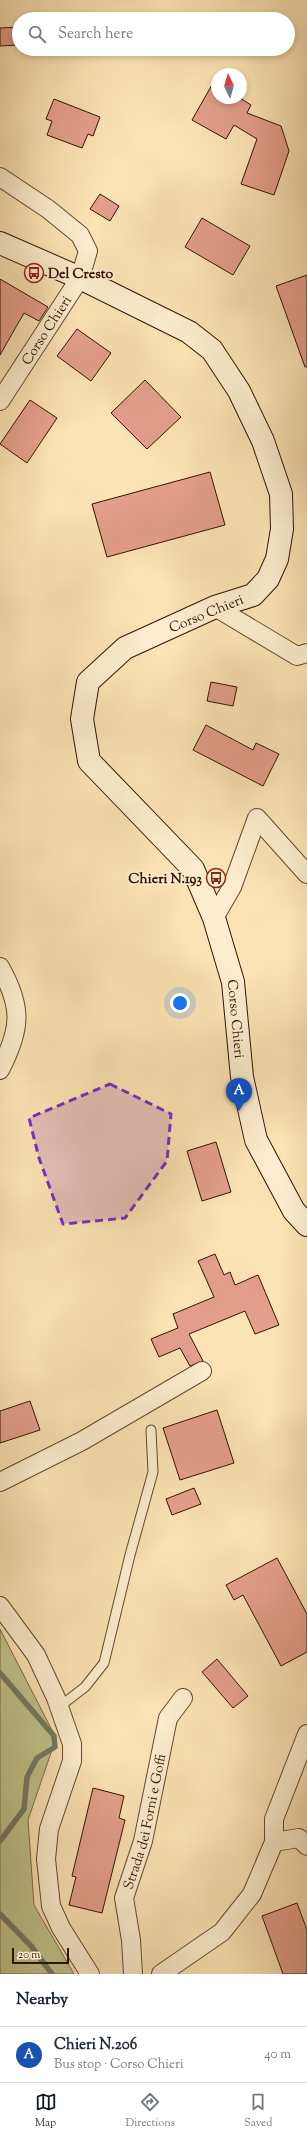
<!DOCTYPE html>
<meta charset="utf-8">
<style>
:root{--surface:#fff;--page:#f6f6f7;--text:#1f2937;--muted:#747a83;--line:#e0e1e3;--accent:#111827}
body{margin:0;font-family:"Sorts Mill Goudy",serif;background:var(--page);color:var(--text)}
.compass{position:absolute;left:211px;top:68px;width:36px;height:36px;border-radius:50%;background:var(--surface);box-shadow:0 2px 6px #0003;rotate:355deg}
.scale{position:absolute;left:12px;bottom:10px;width:57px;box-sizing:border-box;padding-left:4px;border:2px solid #331306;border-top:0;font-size:11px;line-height:14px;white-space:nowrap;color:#331306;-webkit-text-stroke:3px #fdedce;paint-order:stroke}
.you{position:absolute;left:180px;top:1003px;width:14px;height:14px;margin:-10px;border:3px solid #fff;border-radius:50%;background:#1a73e8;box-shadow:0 0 0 6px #1a73e833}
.badge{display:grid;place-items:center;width:26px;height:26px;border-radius:50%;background:var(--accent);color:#fff;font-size:13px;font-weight:700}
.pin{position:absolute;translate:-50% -33px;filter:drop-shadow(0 1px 2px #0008)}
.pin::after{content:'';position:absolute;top:21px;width:14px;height:12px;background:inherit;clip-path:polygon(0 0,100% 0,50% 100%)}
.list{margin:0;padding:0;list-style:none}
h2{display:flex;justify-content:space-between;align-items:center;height:52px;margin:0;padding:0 16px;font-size:17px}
h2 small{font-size:13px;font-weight:400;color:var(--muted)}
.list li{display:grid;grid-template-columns:26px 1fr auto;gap:12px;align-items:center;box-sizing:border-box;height:56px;padding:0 16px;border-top:1px solid var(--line)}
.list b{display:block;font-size:15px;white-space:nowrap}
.list p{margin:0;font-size:13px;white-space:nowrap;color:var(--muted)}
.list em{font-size:13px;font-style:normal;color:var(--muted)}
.icon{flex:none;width:22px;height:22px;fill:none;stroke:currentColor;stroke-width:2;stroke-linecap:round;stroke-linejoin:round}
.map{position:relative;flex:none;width:307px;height:1974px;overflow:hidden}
.search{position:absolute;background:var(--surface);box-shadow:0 2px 6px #0003;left:12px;right:12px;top:12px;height:44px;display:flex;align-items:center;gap:10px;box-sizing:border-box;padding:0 14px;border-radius:22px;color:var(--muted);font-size:15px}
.sheet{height:108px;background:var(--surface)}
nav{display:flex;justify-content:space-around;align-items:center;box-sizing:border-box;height:56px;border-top:1px solid var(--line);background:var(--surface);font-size:11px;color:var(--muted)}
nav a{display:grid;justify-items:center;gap:2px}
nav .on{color:var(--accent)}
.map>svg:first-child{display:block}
.green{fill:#c0c38b;stroke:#7a6b48}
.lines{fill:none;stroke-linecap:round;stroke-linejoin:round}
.stream{stroke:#747a66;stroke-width:5.5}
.building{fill:#e49f8c;stroke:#331306}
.service-casing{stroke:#654731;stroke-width:11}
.minor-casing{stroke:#654731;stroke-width:20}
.secondary-casing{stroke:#331306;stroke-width:24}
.service{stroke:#fdedce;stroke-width:9}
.minor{stroke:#fdedce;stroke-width:18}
.secondary{stroke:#fdedce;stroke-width:22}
.marked{fill:#7b2cbf;fill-opacity:0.2;stroke:#7b2cbf;stroke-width:3;stroke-dasharray:8 5;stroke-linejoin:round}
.labels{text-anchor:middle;stroke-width:3.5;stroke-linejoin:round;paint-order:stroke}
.poi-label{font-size:14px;font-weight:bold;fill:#331306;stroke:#fdedce;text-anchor:start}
.street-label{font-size:14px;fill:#331306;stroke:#fdedce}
</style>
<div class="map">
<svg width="307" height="1974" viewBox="0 0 307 1974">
<rect width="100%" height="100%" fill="#fce3b3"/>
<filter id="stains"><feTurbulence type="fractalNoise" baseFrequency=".005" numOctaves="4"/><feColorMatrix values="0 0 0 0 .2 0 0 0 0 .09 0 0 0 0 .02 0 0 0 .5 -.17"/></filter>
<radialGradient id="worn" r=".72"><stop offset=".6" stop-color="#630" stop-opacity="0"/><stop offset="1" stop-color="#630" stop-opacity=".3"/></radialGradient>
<path class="green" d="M0 1629 56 1738 28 1820 34 1905 74 1974H0Z"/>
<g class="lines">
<path class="stream" d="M0 1673 54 1736 55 1747 37 1758 27 1777 24 1809 0 1841
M0 1914 31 1946 52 1974"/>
</g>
<path class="building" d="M19 27V45L0 46V28Z
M217 76V98H240L251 105 247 113 281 126 289 151 274 195 241 184 257 139 234 125 226 139 192 120Z
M54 99 100 117 93 136 88 134 82 148 47 135 52 121 46 119Z
M100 194 119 206 110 221 90 209Z
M202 218 250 246 233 275 185 247Z
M307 275V367H305L276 286Z
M0 279 48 307 39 321 24 313 0 355Z
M77 329 111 353 91 381 57 356Z
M145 380 181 417 147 449 111 413Z
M30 400 57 418 27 463 0 444Z
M210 472 225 525 107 557 92 504Z
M211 682 237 687 233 706 207 701Z
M206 725 253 750 256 743 279 754 263 786 193 750Z
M216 1142 231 1192 202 1201 187 1151Z
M215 1254 224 1275 230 1272 235 1285 258 1275 279 1325 255 1334 245 1311 189 1334 203 1361 190 1366 180 1348 159 1357 151 1339 178 1328 173 1314 214 1297 198 1261Z
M30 1401 40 1430 0 1443V1411Z
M217 1410 234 1463 180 1480 163 1428Z
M194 1488 201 1504 172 1515 166 1499Z
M277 1558 307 1614V1652L281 1666 243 1595 234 1600 226 1585Z
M217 1659 248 1696 233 1708 202 1672Z
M93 1788 124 1796 119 1818 125 1820 102 1913 69 1905 76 1877 72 1876Z
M297 1903 307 1930V1974H283L262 1916Z"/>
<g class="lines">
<g class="service-casing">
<path id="service" d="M59 1707 85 1687 104 1663 130 1555 153 1472 151 1430"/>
</g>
<g class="minor-casing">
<g id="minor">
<path d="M0 177 48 209 80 235 88 251 80 278 0 401"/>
<path d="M215 607 297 656 307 653"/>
<path d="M214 918 232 887 257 818 307 874"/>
<path d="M0 967C23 1008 21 1029 0 1070"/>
<path d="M0 1482 82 1441 202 1371"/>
<path d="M0 1606 36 1655 56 1698 72 1744V1761L49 1829 46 1859 51 1906 61 1928 90 1974"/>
<path d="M274 1842V1819L307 1734"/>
<path id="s1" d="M133 1974 131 1940 124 1898 143 1841 168 1718 183 1698"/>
<path d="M161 1974 222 1932 252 1894 274 1842 299 1838 307 1846"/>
</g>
</g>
<g class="secondary-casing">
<g id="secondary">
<path id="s2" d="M0 243 80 278 189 332 212 350 239 391 263 441 281 494 282 529 277 559 268 579 253 595 215 607 125 648 88 682 82 719 89 761 193 869 214 918 233 982 242 1077 256 1140 294 1211 307 1225"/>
</g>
</g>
<use href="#service" class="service"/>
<use href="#minor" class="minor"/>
<use href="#secondary" class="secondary"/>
</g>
<path class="marked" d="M110 1084 171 1114 167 1161 125 1218 63 1224 39 1158 29 1118Z"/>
<defs>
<g id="bus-ring" transform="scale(1)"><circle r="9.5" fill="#fdedce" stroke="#8f2418" stroke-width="1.5"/><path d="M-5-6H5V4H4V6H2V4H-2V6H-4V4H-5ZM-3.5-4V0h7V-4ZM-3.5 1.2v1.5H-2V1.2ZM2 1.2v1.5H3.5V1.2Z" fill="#8f2418"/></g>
</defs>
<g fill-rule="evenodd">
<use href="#bus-ring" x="34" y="273"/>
<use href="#bus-ring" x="216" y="878"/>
</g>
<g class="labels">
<g class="poi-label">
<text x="48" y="278">Del Cresto</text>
<text x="202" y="883" text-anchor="end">Chieri N.193</text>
</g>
<g class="street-label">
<text transform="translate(46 330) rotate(-57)" y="5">Corso Chieri</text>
<text transform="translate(206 613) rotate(-22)" y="5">Corso Chieri</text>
<text dy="5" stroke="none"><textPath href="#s2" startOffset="1084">Corso Chieri</textPath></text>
<text dy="5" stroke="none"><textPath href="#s1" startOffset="156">Strada dei Forni e Goffi</textPath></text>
</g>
</g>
<rect width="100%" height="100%" filter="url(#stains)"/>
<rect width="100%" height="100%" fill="url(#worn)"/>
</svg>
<svg class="compass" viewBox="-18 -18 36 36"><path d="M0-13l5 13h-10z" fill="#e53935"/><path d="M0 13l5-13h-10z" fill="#747a83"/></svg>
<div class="scale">20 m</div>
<div class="you"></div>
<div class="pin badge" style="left:239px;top:1111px;background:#1a4fb4">A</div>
<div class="search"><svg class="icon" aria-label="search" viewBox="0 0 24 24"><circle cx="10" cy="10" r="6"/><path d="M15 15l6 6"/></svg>Search here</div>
</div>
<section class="sheet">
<h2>Nearby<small></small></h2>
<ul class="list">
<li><span class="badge" style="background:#1a4fb4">A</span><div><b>Chieri N.206</b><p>Bus stop · Corso Chieri</p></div><em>40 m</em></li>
</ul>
</section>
<nav>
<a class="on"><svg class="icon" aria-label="map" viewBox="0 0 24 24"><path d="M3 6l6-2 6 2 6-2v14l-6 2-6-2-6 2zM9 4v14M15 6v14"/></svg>Map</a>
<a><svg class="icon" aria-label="directions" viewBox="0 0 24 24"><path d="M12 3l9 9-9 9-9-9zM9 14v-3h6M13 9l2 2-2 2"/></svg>Directions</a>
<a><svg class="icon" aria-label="saved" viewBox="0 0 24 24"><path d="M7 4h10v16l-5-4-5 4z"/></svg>Saved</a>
</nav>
